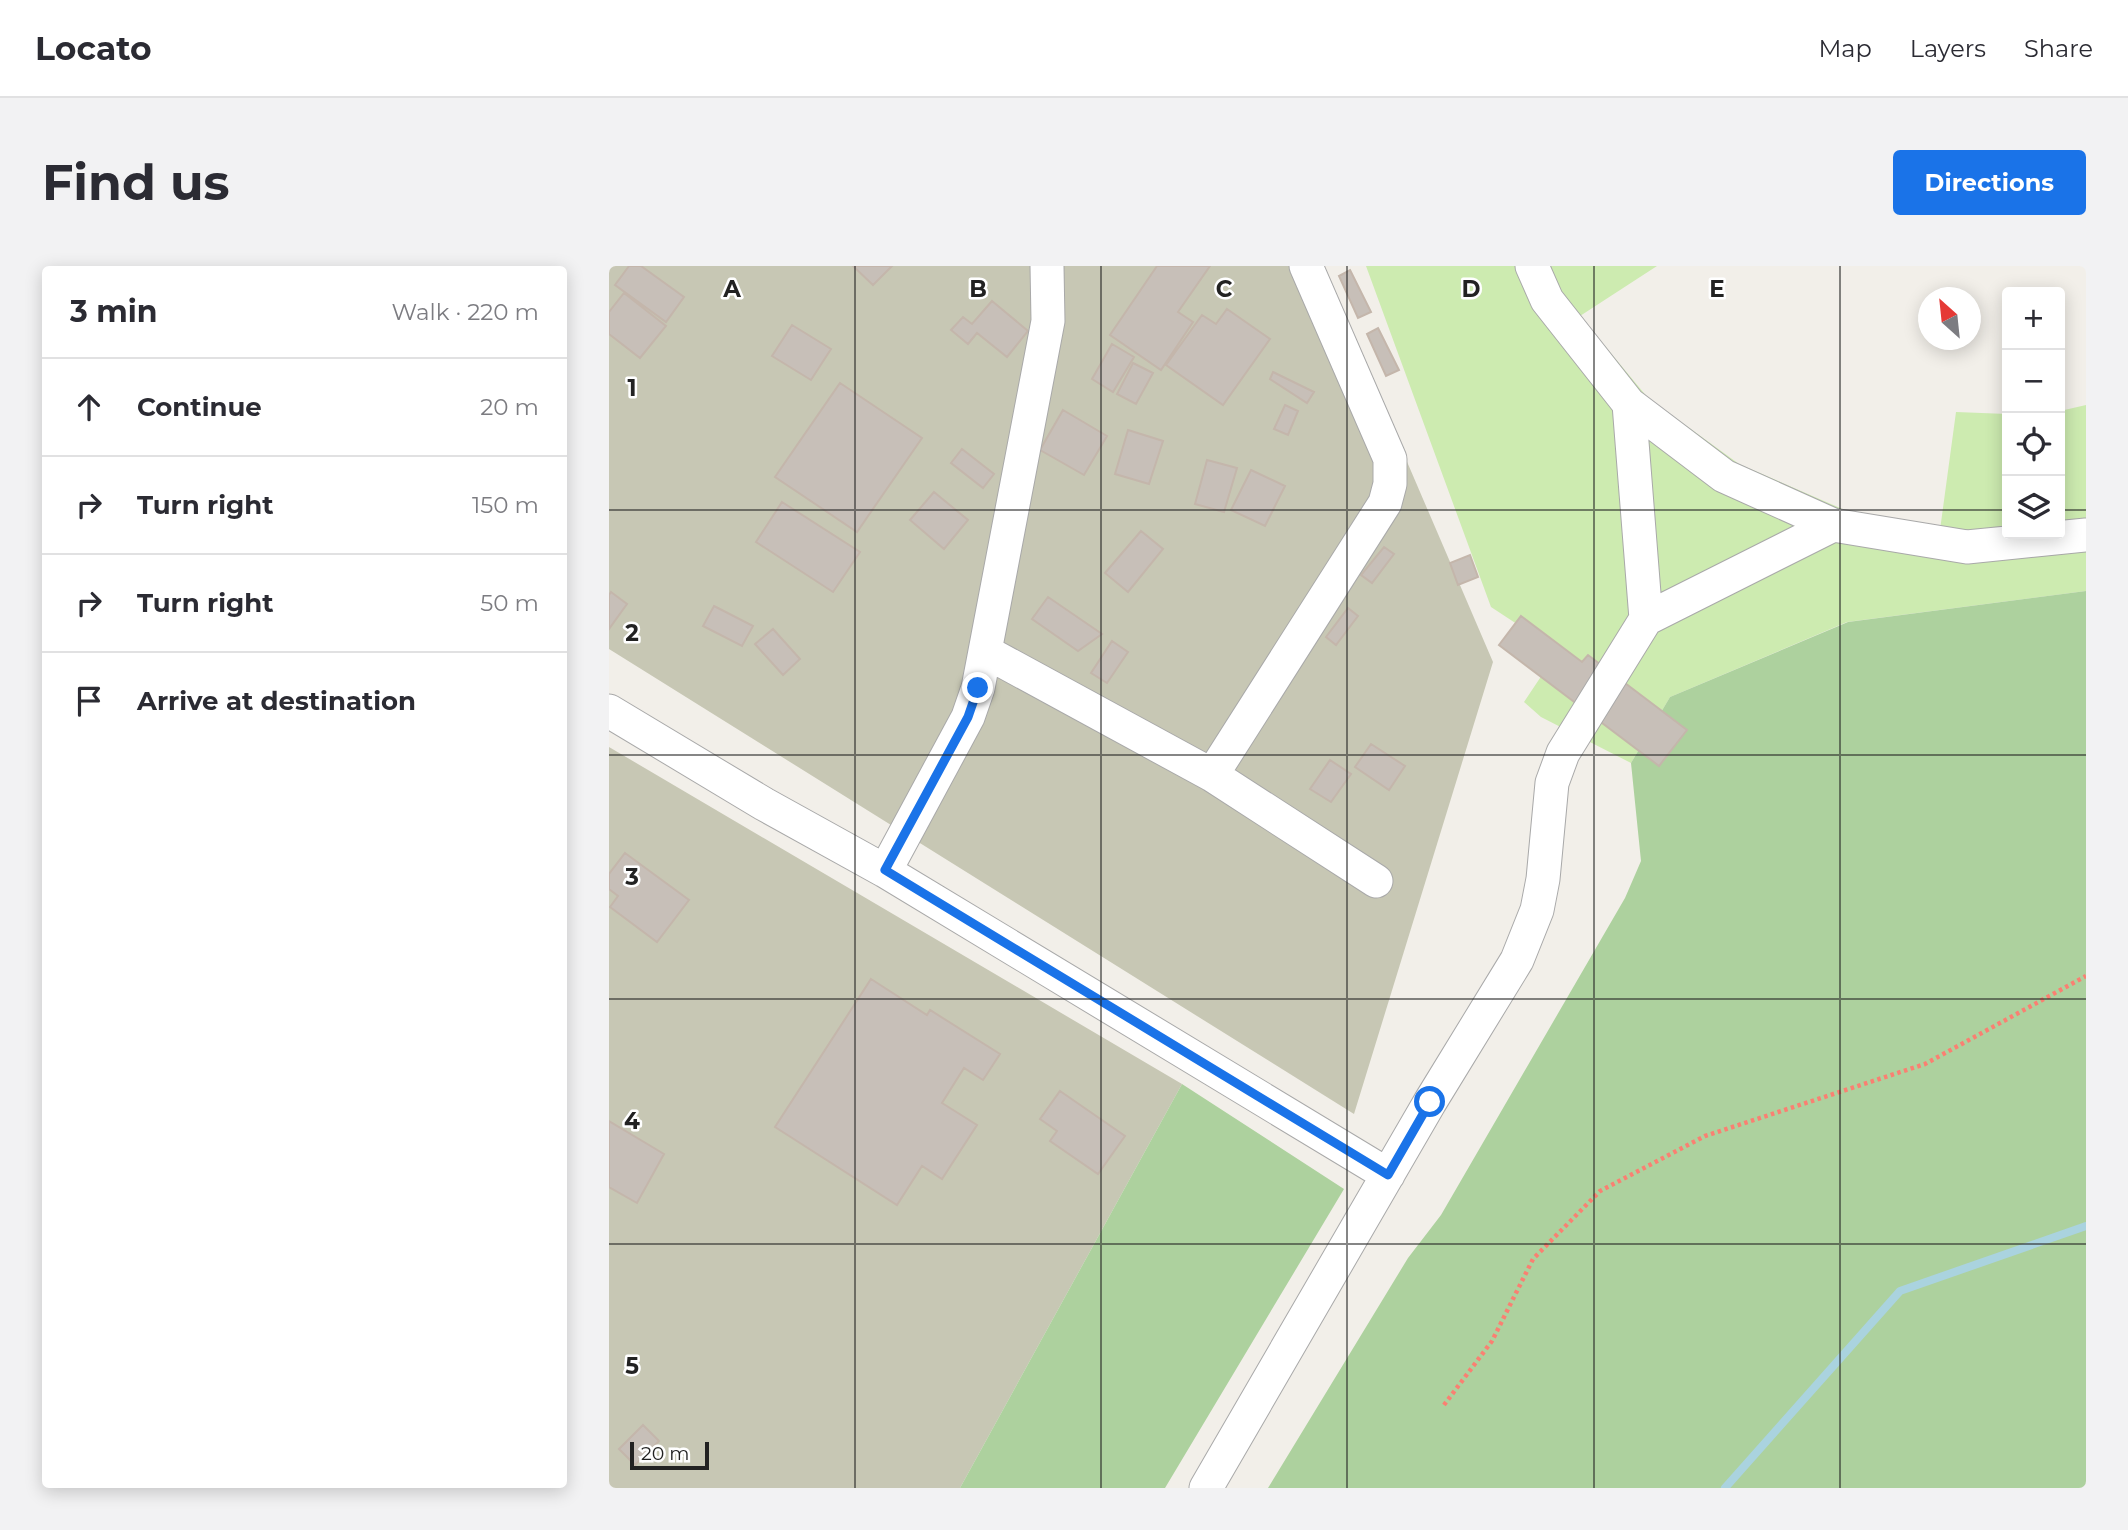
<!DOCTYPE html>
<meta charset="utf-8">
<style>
:root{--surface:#fff;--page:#f2f2f3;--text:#2b2b33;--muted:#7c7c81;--line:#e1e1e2;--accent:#1a73e8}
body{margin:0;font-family:Montserrat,sans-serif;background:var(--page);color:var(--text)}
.controls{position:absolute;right:21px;top:21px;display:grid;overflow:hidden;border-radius:7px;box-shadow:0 4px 18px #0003}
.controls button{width:63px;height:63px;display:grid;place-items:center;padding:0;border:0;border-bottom:2px solid var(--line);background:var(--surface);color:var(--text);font:35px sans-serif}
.compass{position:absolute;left:1309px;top:21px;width:63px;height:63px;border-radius:50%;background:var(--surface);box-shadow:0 4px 18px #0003;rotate:333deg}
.scale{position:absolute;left:21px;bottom:18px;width:79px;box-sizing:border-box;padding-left:7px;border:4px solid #222;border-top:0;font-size:19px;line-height:24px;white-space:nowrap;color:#222;-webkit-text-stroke:5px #fff;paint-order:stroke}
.stop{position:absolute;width:21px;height:21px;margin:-16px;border:5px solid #1a73e8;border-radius:50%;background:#fff}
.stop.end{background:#1a73e8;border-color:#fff;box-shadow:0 2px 7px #0008}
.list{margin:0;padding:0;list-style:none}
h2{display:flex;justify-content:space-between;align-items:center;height:91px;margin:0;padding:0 28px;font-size:30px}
h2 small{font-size:23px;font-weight:400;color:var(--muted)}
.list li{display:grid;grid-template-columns:46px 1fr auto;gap:21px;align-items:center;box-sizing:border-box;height:98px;padding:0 28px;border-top:2px solid var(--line)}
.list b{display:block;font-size:26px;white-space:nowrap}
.list em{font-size:23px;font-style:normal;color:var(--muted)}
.icon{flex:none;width:38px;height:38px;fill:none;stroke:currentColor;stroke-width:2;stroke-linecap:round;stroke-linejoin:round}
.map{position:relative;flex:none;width:1477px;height:1222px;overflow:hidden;border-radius:7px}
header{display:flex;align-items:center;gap:42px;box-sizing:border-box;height:98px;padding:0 35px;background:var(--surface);border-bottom:2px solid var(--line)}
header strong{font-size:33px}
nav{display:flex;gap:38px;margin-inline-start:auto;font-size:24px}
.intro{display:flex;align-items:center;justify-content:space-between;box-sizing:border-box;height:168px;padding:0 42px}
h1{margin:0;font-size:49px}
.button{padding:18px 32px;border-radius:7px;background:var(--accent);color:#fff;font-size:24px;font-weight:700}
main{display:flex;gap:42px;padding:0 42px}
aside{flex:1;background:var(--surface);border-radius:7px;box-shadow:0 4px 18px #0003}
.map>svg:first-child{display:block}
.construction{fill:#c7c7b4}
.grass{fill:#cdebb0}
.forest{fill:#add19e}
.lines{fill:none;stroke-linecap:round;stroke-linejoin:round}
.stream{stroke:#aad3df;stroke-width:8}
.building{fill:#c7bfb8;stroke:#c4b6ab;stroke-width:2}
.minor-casing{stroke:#a9a9a9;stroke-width:35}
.path{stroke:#fa8072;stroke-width:4.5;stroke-dasharray:3.5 3.5;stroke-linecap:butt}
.minor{stroke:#fff;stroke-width:33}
.route{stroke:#1a73e8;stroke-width:9}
.grid{fill:none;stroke:#222;stroke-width:2;stroke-opacity:0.55}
.grid-label{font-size:23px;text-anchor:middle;font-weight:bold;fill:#222;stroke:#fff;stroke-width:5;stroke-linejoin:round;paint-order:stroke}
</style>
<header>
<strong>Locato</strong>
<nav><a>Map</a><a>Layers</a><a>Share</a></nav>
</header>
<div class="intro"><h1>Find us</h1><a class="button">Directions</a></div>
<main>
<aside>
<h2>3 min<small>Walk · 220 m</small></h2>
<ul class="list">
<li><svg class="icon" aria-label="ahead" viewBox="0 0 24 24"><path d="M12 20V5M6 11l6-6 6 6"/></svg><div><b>Continue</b></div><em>20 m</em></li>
<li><svg class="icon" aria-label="right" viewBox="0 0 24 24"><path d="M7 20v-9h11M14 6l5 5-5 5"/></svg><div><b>Turn right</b></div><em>150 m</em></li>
<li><svg class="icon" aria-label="right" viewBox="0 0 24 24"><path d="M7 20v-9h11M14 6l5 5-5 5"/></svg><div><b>Turn right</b></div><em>50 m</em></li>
<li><svg class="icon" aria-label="arrive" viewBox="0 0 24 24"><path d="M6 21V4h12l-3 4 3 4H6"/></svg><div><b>Arrive at destination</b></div></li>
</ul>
</aside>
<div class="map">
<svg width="1477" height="1222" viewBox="0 0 1477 1222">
<rect width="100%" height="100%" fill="#f2efe9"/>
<path class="construction" d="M0 0H714L884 396 745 848 0 383Z
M0 481 573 818 351 1222H0Z"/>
<path class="grass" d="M757 0H1048L971 50 1039 132 1130 198 1238 245 1331 264 1347 146 1398 148V268H1451V145L1477 139V325L1238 356 1061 431 1022 497 932 451 915 436 949 385 882 341Z"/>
<path class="forest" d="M1477 325V1222H659L799 992 832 949 1016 632 1032 595 1022 497 1061 431 1239 356Z
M573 818 735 923 556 1222H351Z"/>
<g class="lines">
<path class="stream" d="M1116 1222 1291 1025 1477 960"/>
</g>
<path class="building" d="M20 0H32L75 31 57 56 6 19Z
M244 0H283L264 19Z
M548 0H601L569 46 584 56 552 104 501 69Z
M741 4 762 46 749 52 730 10Z
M15 27 57 60 31 92 0 68V46Z
M383 35 419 65 398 91 368 67 359 78 342 64 354 51 363 58Z
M618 43 661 73 614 139 557 99 593 49 607 58Z
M183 59 222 83 202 114 163 90Z
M769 62 790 104 777 110 758 68Z
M503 78 525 91 504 126 483 113Z
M524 97 544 107 527 138 508 128Z
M664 106 705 126 698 137 661 113Z
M231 117 313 172 248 266 166 211Z
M676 139 689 145 679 169 665 163Z
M454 144 498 170 475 209 431 184Z
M519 164 554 175 540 218 506 208Z
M353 183 385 208 374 222 342 197Z
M598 194 628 202 615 246 586 238Z
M642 204 676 220 656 260 622 244Z
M325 226 359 254 335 283 301 254Z
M173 236 251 286 224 326 147 276Z
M532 265 554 283 519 326 496 307Z
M775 281 785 288 763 317 752 309Z
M861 289 869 311 849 319 841 297Z
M2 326 18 338 0 363V329Z
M439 331 493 368 469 385 423 353Z
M105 340 144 360 133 380 94 360Z
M739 342 749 350 727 379 717 371Z
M912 350 973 396 979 389 1078 464 1050 500 890 379Z
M164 363 191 393 174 409 146 378Z
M503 375 519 386 498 417 482 407Z
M762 478 796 500 780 524 746 501Z
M721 494 742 508 722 536 701 523Z
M16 587 80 634 48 676 1 641 9 630 0 623V608Z
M262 713 318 749 321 744 391 788 374 814 355 802 333 837 368 859 333 913 313 900 288 939 166 861Z
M451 825 516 870 489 908 441 875 448 865 431 853Z
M0 855 55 888 28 937 0 921Z
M34 1159 50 1175 26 1199 10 1183Z"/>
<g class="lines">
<g class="minor-casing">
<path id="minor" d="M923 0 938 34 1020 138 1115 210 1224 259 1358 281 1477 269
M1020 138 1037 353 1224 259
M377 386 603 509 767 615
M0 445 155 538 276 605 779 909
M603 509 776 237 781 218V193L697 0
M276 605 359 451 369 422 439 55 438 0
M597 1222 821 836 908 694 928 644 934 613 943 517 954 487 1037 353"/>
</g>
<path class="path" d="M835 1139 883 1075 924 993 991 925 1096 870 1316 798 1477 710"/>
<use href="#minor" class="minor"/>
</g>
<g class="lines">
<path class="route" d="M369 422 359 451 276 604 779 909 821 836"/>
</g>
<path class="grid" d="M246 0V1222M492 0V1222M738 0V1222M985 0V1222M1231 0V1222M0 244H1398M1451 244H1477M0 489H1477M0 733H1477M0 978H1477"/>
<g class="grid-label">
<text x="123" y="31">A</text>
<text x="369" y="31">B</text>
<text x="615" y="31">C</text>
<text x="862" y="31">D</text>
<text x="1108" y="31">E</text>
<text x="23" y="130">1</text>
<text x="23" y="375">2</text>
<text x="23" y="619">3</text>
<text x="23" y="863">4</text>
<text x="23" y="1108">5</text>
</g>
</svg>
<div class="controls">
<button>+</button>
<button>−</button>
<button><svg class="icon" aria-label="locate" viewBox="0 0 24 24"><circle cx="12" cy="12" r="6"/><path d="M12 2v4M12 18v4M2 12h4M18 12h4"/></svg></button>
<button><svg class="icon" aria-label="layers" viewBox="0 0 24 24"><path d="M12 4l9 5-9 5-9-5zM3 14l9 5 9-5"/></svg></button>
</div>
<svg class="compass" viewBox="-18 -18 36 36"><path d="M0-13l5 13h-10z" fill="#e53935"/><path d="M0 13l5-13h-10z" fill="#7c7c81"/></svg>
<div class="scale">20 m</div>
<div class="stop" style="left:821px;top:836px"></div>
<div class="stop end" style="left:369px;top:422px"></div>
</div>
</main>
